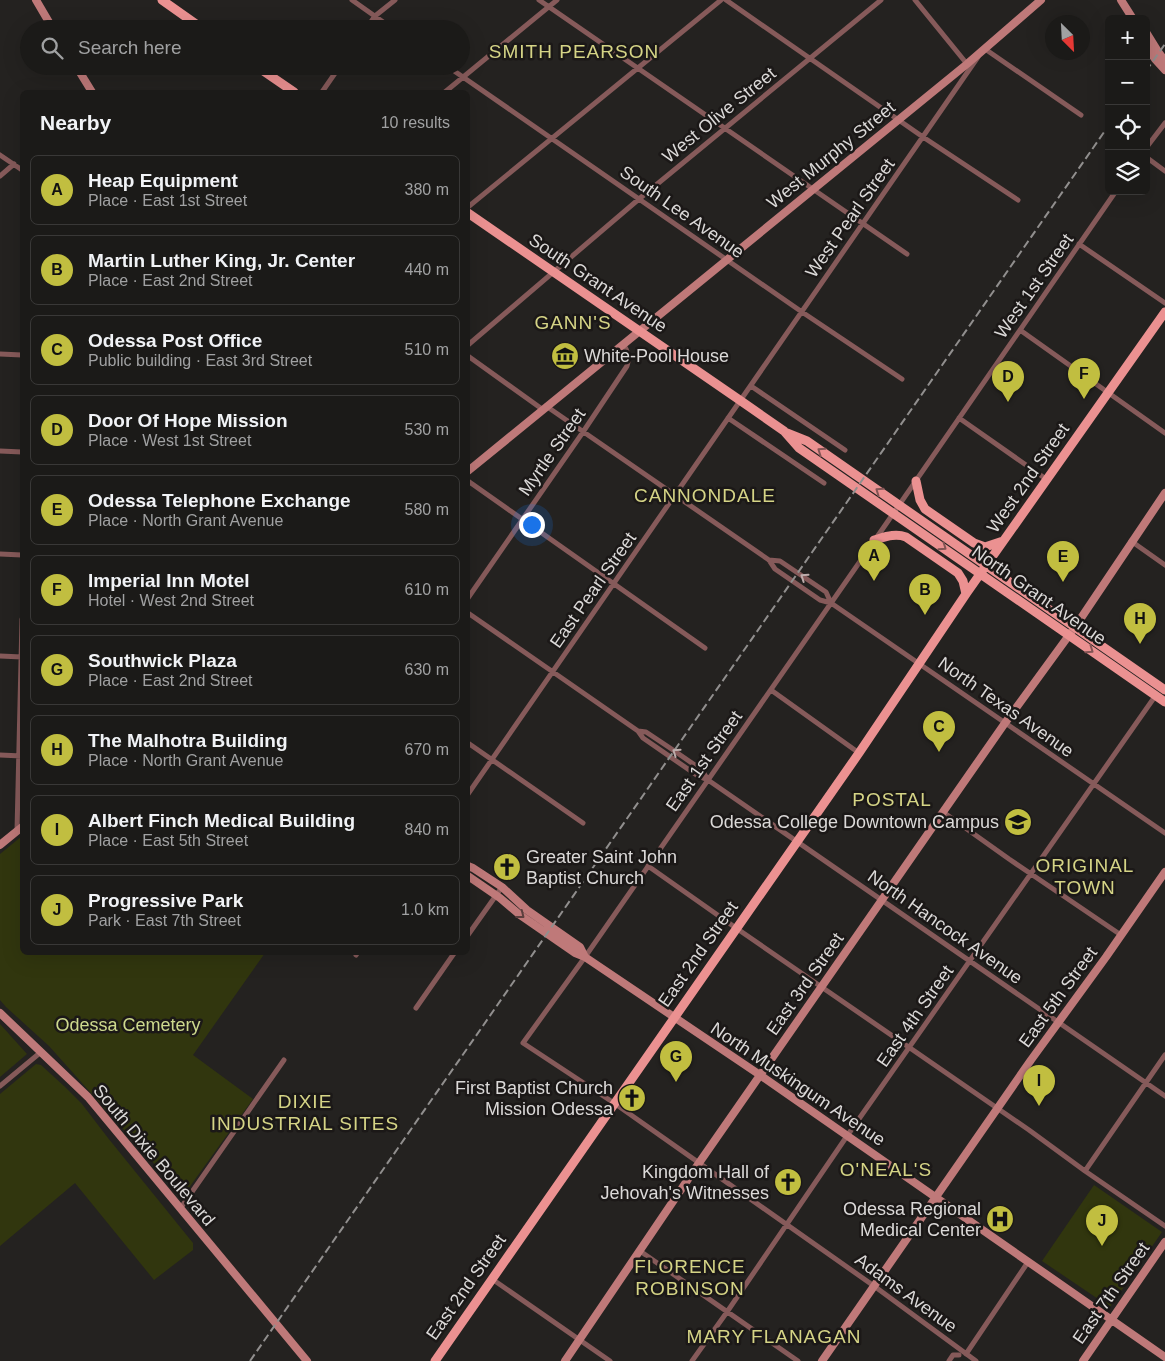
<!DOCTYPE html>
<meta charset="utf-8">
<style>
:root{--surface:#1b1a18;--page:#242321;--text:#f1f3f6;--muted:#a0a1a2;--line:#393837;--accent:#c1be40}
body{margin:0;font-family:Helvetica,sans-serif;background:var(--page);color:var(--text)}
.controls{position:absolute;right:15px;top:15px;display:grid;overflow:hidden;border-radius:8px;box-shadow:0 5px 20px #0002}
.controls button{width:45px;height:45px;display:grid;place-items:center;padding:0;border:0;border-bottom:1px solid var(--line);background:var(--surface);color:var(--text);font:25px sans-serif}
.compass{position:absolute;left:1045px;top:15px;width:45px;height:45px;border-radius:50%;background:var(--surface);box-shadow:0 5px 20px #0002;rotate:156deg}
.you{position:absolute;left:531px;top:524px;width:18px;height:18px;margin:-12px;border:4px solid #fff;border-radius:50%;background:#1a73e8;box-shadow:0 0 0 8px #1a73e833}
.badge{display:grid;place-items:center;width:32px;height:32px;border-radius:50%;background:var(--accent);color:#111;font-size:16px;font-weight:700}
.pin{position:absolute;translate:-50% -41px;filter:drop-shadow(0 1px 2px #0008)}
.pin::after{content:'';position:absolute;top:26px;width:18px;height:15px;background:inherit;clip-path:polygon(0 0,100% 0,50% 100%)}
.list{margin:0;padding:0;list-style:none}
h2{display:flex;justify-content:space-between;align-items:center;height:65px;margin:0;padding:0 20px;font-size:21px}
h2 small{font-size:16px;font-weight:400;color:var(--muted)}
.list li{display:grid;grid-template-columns:32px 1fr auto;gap:15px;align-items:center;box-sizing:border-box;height:70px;margin:0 10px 10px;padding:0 10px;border:1px solid var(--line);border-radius:8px}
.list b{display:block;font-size:19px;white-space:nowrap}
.list p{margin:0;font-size:16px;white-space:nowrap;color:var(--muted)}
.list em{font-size:16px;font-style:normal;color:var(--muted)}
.icon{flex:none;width:28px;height:28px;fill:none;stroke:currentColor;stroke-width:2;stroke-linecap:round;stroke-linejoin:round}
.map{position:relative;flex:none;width:1165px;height:1361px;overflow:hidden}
.search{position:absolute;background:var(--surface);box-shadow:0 5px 20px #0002;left:20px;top:20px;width:450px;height:55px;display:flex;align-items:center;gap:12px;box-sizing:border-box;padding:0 18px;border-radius:28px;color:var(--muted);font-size:19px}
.panel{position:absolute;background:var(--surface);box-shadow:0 5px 20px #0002;left:20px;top:90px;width:450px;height:865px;border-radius:8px}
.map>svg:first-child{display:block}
.green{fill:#31360e}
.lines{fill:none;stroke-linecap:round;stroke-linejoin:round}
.street{stroke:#865a5a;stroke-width:5}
.secondary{stroke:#bf7979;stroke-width:8}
.primary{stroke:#eb9191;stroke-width:9}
.rail{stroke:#918f8e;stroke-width:2;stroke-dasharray:8 4;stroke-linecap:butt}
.oneway{stroke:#835454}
.oneway2{stroke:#bdadac}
.oneway3{stroke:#5d3f3e}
.labels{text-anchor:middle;stroke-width:5;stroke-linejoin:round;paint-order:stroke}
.street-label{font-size:18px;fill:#dbd9d8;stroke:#1b1817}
.poi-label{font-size:18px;fill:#dbd9d8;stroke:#1b1817;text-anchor:end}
.park-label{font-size:18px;fill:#cdd98d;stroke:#1b1817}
.neighbourhood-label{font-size:19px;letter-spacing:1px;fill:#d5d486;stroke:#1b1817}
</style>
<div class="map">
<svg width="1165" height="1361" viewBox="0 0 1165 1361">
<rect width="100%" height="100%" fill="#242220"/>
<path class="green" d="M22 836V952L265 953 193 1055 253 1099 183 1196 49 1046 6 1007 0 1000V854Z
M0 1024 27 1054 0 1077Z
M36 1064 41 1065 64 1086 82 1104 108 1138 193 1243V1250L154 1280 75 1183 0 1246V1094Z
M1094 1185 1162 1232 1110 1307 1042 1261Z"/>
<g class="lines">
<path class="street" d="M352 0 393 29
M539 0 907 254
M726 0 923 137 1018 200
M915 0 967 64
M366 29 375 16 395 0
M985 49 1081 115
M447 66 802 312 902 379
M322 92 340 66
M445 92 557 0
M1146 148 1165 123
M0 155 22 170
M1146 157 1165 171
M0 176 14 164
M468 207 721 0
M1079 244 1165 303
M1020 330 1165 433
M468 345 639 199 881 0
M0 354 22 355
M468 356 542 409
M751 386 845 450
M546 406 769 560 775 569 820 600 831 603 1165 833
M728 418 824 483
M959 418 1046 479
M0 451 22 452
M468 481 705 648
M1131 541 1165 565
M0 554 22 555
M769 560 780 561 826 592 831 603
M468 598 583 432 627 366C630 357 628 351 623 344
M468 613 638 731 643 738 698 776 708 780 1165 1096
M0 656 22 657
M771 690 859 753
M638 731 646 732 673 750 702 770 708 780
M468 743 583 823
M0 755 22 756
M468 794 978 57
M943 812 1009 859 1121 935
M17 831 22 619
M648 866 736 928 1029 1130 1085 1171 1165 1226
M468 935 502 887
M356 955 358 952
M416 1008 455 952
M0 1086 41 1052
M1085 1171 1165 1055
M180 1209 284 1060
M640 1251 798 1361
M492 1279 610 1361
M966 1354 1028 1262
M692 1361 727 1312 847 1136 1156 695
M949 1361 953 1355H959
M976 1361 874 1286 614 1103 523 1043 585 957 886 524 1116 191"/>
<path class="secondary" d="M36 0 53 29
M1121 0 1133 19
M1146 32 1159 53 1165 61
M1146 46 1155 59 1165 70
M76 66 92 92
M468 471 967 64 1041 0
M0 845 22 827
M468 866 473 868 502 887 527 910 580 947 585 957
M468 876 500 898 520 915 575 953 585 957 760 1075 1165 1357
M0 1013 88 1097 307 1361
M565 1361 699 1163 943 812 1005 723 1075 627 1165 493
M822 1361 1031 1060 1106 957 1165 872
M1083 1361 1165 1242"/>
<path class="primary" d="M162 0 203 29
M256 66 294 92
M468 213 741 401 784 431 799 448 1165 702
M787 433 807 441 1165 690
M916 481 920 500 925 509 974 543 985 547 1003 541
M874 540C885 537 895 533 906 537L958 573 963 581 966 594
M435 1361 859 753 966 594 1165 312"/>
<path class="rail" d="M1146 71 1165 44
M250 1361 1109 125"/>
</g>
<defs><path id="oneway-chevron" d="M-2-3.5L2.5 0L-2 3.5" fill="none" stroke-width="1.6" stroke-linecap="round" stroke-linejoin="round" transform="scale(1.25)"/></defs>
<g class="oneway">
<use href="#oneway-chevron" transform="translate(821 451) rotate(-145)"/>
<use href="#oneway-chevron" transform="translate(879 491) rotate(-145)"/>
<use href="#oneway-chevron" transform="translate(943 547) rotate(35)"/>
<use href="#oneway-chevron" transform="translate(1090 650) rotate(35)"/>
</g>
<g class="oneway2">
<use href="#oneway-chevron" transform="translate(804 577) rotate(-146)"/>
<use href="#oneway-chevron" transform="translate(676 752) rotate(-145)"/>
</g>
<use class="oneway3" href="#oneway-chevron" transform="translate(521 915) rotate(38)"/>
<defs>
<g id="museum-disc" transform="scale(1.4375)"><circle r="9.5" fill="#c1be40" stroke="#1b1817"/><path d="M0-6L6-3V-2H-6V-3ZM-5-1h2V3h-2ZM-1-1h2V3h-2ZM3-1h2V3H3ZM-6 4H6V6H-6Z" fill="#111"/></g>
<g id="university-disc" transform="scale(1.4375)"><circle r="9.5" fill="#c1be40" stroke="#1b1817"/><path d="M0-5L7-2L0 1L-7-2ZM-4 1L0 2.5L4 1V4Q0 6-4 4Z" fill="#111"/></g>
<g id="church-disc" transform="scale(1.4375)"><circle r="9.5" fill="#c1be40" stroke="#1b1817"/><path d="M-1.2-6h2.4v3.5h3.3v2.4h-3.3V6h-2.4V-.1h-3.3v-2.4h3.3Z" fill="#111"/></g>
<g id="hospital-disc" transform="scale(1.4375)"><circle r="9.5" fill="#c1be40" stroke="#1b1817"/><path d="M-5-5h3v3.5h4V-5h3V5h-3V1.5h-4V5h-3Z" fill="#111"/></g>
</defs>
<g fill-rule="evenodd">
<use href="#museum-disc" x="565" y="356"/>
<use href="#university-disc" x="1018" y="822"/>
<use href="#church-disc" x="507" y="867"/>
<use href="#church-disc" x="632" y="1098"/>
<use href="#church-disc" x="788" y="1182"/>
<use href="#hospital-disc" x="1000" y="1219"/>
</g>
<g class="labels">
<g class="street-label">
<text transform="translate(719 115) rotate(-39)" y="6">West Olive Street</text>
<text transform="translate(831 155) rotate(-39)" y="6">West Murphy Street</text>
<text transform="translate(682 212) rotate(35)" y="6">South Lee Avenue</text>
<text transform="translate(850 218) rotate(-55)" y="6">West Pearl Street</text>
<text transform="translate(598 283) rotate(34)" y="6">South Grant Avenue</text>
<text transform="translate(1034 286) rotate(-55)" y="6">West 1st Street</text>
<text transform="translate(552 452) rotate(-55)" y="6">Myrtle Street</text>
<text transform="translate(1028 478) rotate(-55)" y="6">West 2nd Street</text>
<text transform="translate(593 590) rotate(-55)" y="6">East Pearl Street</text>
<text transform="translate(1039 595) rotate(35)" y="6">North Grant Avenue</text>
<text transform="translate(1006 707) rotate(35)" y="6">North Texas Avenue</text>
<text transform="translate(704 761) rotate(-55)" y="6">East 1st Street</text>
<text transform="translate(945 927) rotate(35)" y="6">North Hancock Avenue</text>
<text transform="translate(698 954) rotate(-55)" y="6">East 2nd Street</text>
<text transform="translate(805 984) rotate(-55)" y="6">East 3rd Street</text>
<text transform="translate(1058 997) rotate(-54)" y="6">East 5th Street</text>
<text transform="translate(915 1016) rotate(-55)" y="6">East 4th Street</text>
<text transform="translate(798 1084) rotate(34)" y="6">North Muskingum Avenue</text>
<text transform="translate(154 1155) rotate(50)" y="6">South Dixie Boulevard</text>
<text transform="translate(466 1287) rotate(-55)" y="6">East 2nd Street</text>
<text transform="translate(906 1293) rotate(36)" y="6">Adams Avenue</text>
<text transform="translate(1111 1293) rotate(-55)" y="6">East 7th Street</text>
</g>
<g class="poi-label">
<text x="584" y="362" text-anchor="start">White-Pool House</text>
<text x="999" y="828">Odessa College Downtown Campus</text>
<text x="526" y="863" text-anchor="start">Greater Saint John<tspan x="526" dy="21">Baptist Church</tspan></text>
<text x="613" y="1094">First Baptist Church<tspan x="613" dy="21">Mission Odessa</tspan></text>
<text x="769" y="1178">Kingdom Hall of<tspan x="769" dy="21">Jehovah's Witnesses</tspan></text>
<text x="981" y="1215">Odessa Regional<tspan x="981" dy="21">Medical Center</tspan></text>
</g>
<g class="park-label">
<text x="128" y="1031">Odessa Cemetery</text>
</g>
<g class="neighbourhood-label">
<text x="574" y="58">SMITH PEARSON</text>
<text x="573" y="329">GANN'S</text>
<text x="705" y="502">CANNONDALE</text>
<text x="892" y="806">POSTAL</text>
<text x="1085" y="872">ORIGINAL<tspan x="1085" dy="22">TOWN</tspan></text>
<text x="305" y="1108">DIXIE<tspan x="305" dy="22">INDUSTRIAL SITES</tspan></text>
<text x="886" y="1176">O'NEAL'S</text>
<text x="690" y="1273">FLORENCE<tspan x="690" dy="22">ROBINSON</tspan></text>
<text x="774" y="1343">MARY FLANAGAN</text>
</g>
</g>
</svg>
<div class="controls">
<button>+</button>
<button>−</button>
<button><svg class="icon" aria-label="locate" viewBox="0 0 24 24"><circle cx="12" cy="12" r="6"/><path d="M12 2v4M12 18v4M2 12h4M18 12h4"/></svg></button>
<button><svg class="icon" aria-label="layers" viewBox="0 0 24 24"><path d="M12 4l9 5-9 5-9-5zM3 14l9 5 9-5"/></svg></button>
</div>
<svg class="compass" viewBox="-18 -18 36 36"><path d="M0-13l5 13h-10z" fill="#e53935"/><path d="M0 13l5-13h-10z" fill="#a0a1a2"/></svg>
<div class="you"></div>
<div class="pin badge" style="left:874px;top:581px">A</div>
<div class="pin badge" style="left:925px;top:615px">B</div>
<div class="pin badge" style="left:939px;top:752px">C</div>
<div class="pin badge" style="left:1008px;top:402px">D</div>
<div class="pin badge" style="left:1063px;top:582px">E</div>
<div class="pin badge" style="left:1084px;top:399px">F</div>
<div class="pin badge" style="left:676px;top:1082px">G</div>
<div class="pin badge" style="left:1140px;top:644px">H</div>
<div class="pin badge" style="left:1039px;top:1106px">I</div>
<div class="pin badge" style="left:1102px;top:1246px">J</div>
<div class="search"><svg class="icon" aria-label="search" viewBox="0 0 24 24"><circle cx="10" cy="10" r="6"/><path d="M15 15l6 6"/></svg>Search here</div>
<section class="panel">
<h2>Nearby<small>10 results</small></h2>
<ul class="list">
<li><span class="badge">A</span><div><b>Heap Equipment</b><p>Place · East 1st Street</p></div><em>380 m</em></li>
<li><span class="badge">B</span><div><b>Martin Luther King, Jr. Center</b><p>Place · East 2nd Street</p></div><em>440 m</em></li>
<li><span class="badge">C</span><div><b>Odessa Post Office</b><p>Public building · East 3rd Street</p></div><em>510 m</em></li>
<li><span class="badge">D</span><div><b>Door Of Hope Mission</b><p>Place · West 1st Street</p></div><em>530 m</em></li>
<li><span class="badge">E</span><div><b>Odessa Telephone Exchange</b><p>Place · North Grant Avenue</p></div><em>580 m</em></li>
<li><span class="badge">F</span><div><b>Imperial Inn Motel</b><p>Hotel · West 2nd Street</p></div><em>610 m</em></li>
<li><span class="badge">G</span><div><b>Southwick Plaza</b><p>Place · East 2nd Street</p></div><em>630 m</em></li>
<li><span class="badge">H</span><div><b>The Malhotra Building</b><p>Place · North Grant Avenue</p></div><em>670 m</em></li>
<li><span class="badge">I</span><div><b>Albert Finch Medical Building</b><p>Place · East 5th Street</p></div><em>840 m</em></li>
<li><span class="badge">J</span><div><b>Progressive Park</b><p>Park · East 7th Street</p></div><em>1.0 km</em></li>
</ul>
</section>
</div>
